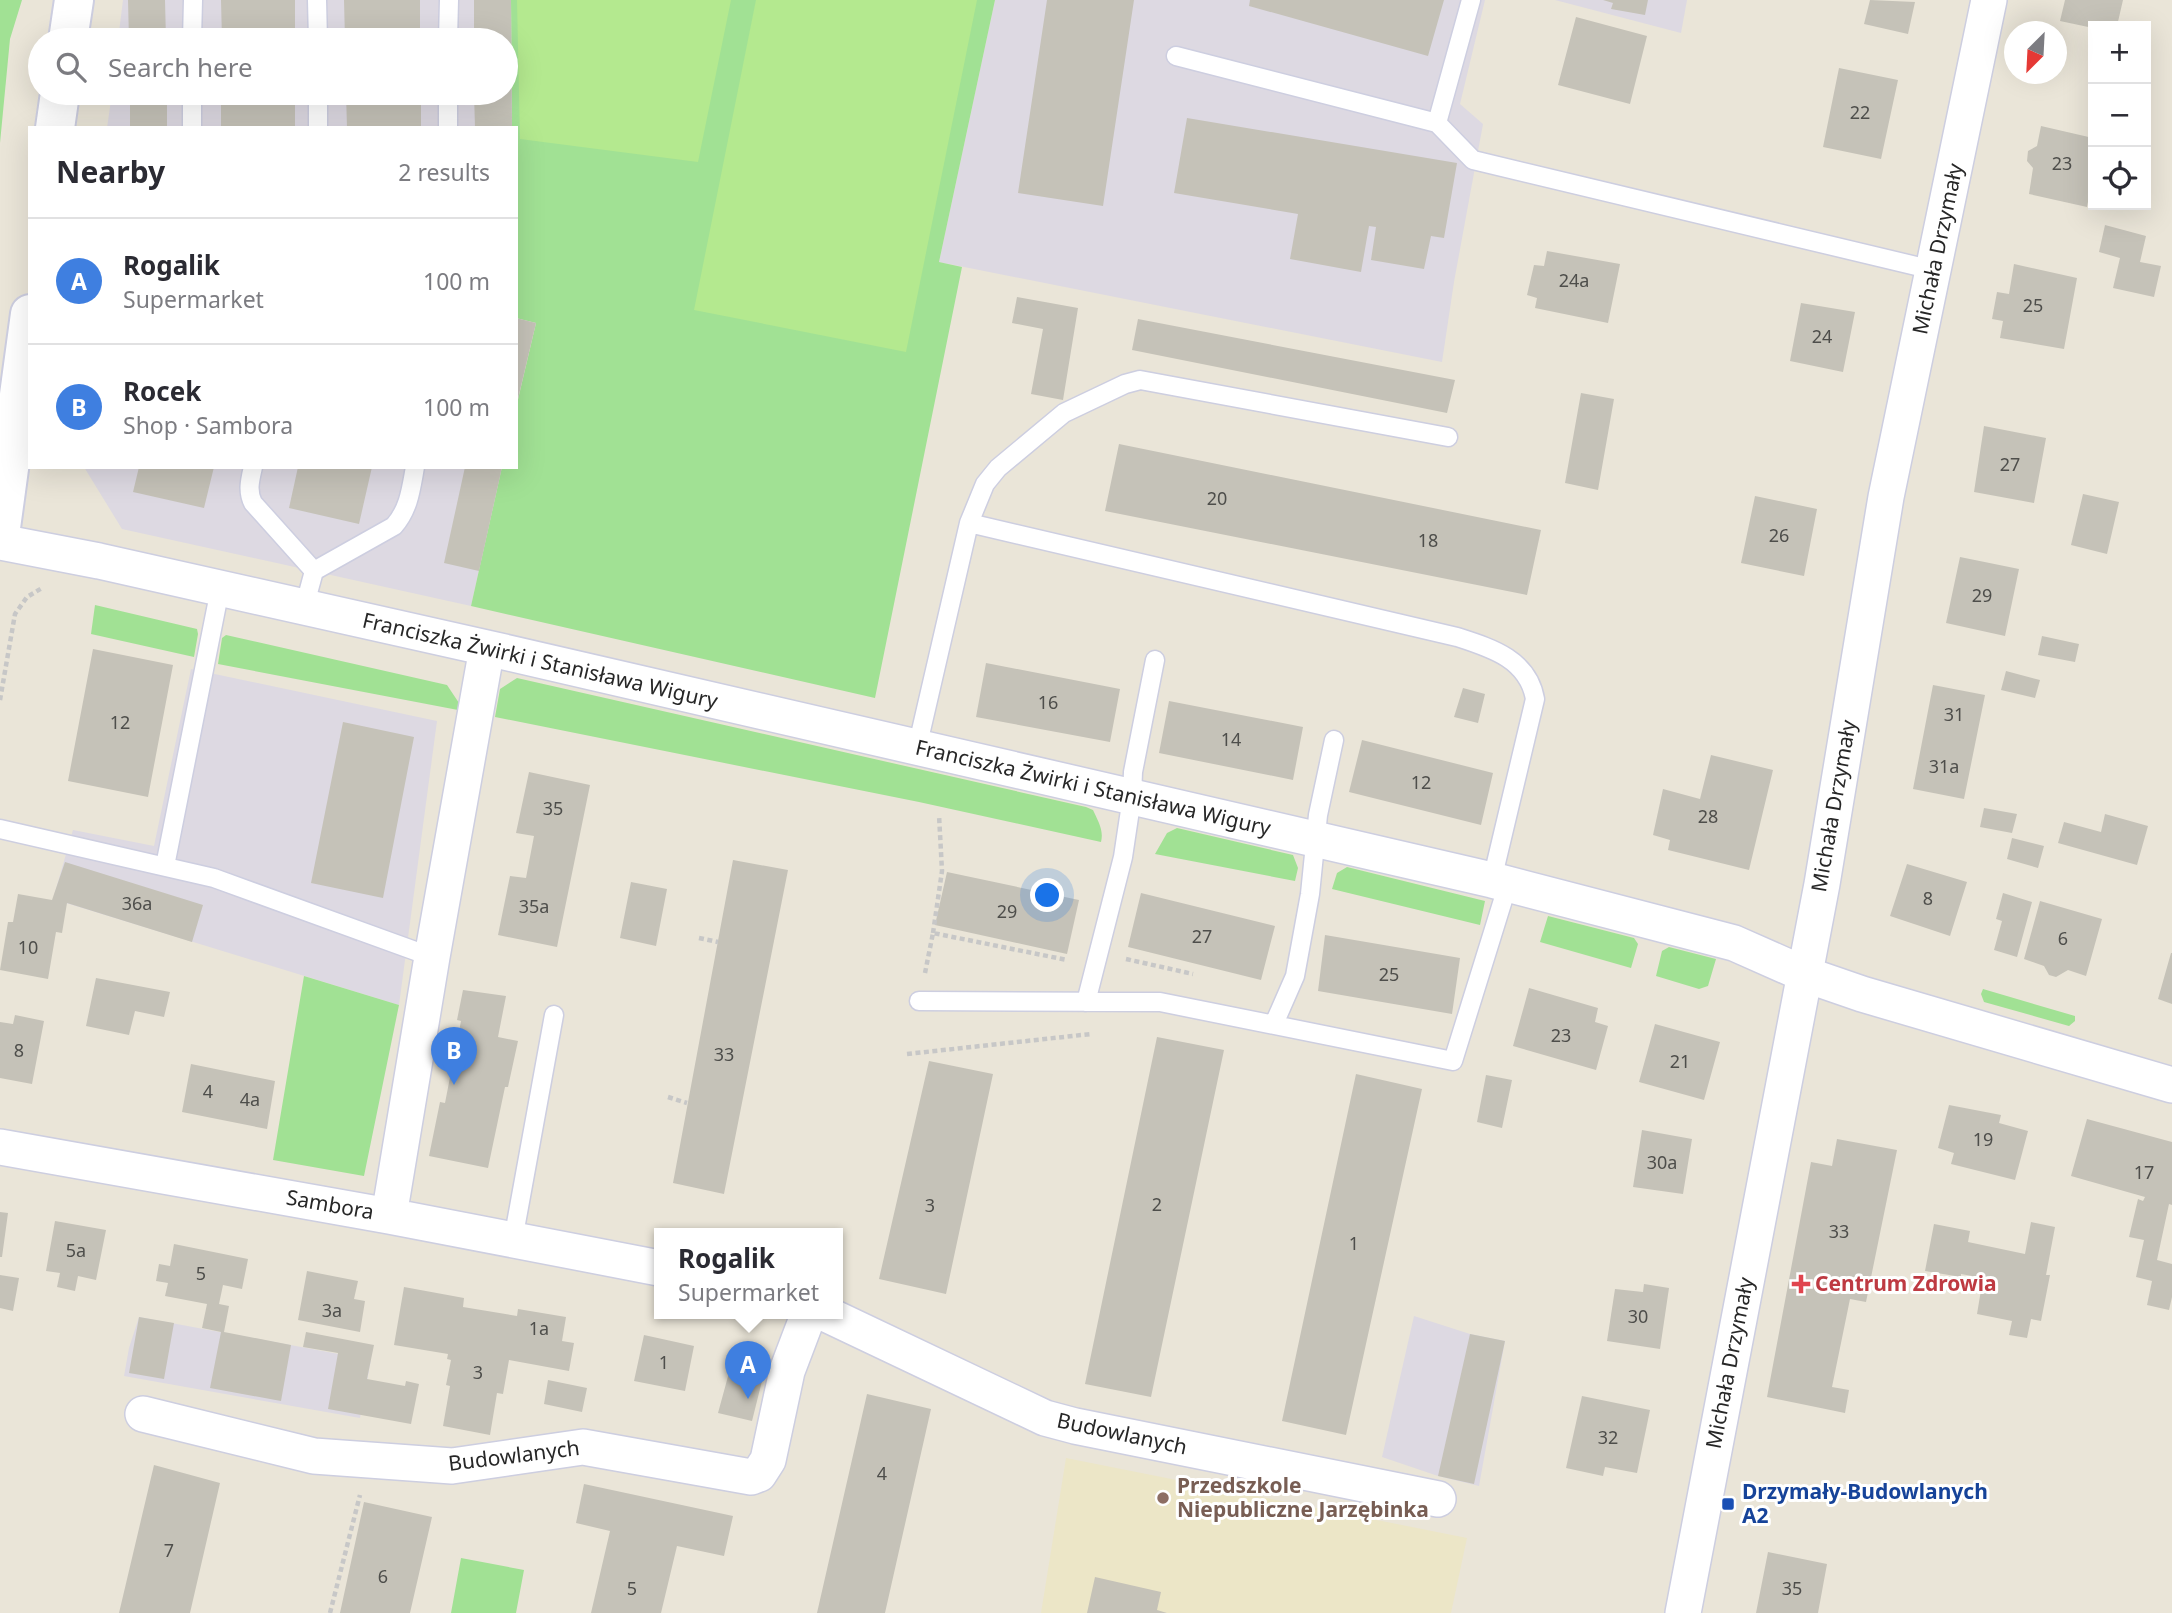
<!DOCTYPE html>
<meta charset="utf-8">
<style>
:root{--surface:#fff;--page:#f7f7f7;--text:#2b2b33;--muted:#7c7c81;--line:#e1e1e2;--accent:#363af9}
body{margin:0;font-family:"Noto Sans",sans-serif;background:var(--page);color:var(--text)}
.controls{position:absolute;right:21px;top:21px;display:grid;overflow:hidden;border-radius:0px;box-shadow:0 7px 28px #0002}
.controls button{width:63px;height:63px;display:grid;place-items:center;padding:0;border:0;border-bottom:2px solid var(--line);background:var(--surface);color:var(--text);font:35px sans-serif}
.compass{position:absolute;left:2004px;top:21px;width:63px;height:63px;border-radius:50%;background:var(--surface);box-shadow:0 7px 28px #0002;rotate:204deg}
.you{position:absolute;left:1048px;top:896px;width:24px;height:24px;margin:-18px;border:5px solid #fff;border-radius:50%;background:#1a73e8;box-shadow:0 0 0 10px #1a73e833}
.badge{display:grid;place-items:center;width:46px;height:46px;border-radius:50%;background:var(--accent);color:#fff;font-size:23px;font-weight:700}
.pin{position:absolute;translate:-50% -58px;filter:drop-shadow(0 2px 4px #0008)}
.pin::after{content:'';position:absolute;top:37px;width:24px;height:21px;background:inherit;clip-path:polygon(0 0,100% 0,50% 100%)}
.popup{position:absolute;left:654px;top:1228px;width:189px;height:91px;box-sizing:border-box;display:grid;place-content:center;border-radius:0px;background:var(--surface);filter:drop-shadow(0 2px 5px #0005);font-size:23px;white-space:nowrap;color:var(--muted)}
.popup b{font-size:26px;color:var(--text)}
.popup::after{content:'';position:absolute;left:50%;top:100%;margin-left:-14px;border:14px solid transparent;border-top-color:var(--surface)}
.list{margin:0;padding:0;list-style:none}
h2{display:flex;justify-content:space-between;align-items:center;height:91px;margin:0;padding:0 28px;font-size:30px}
h2 small{font-size:23px;font-weight:400;color:var(--muted)}
.list li{display:grid;grid-template-columns:46px 1fr auto;gap:21px;align-items:center;box-sizing:border-box;height:126px;padding:0 28px;border-top:2px solid var(--line)}
.list b{display:block;font-size:26px;white-space:nowrap}
.list p{margin:0;font-size:23px;white-space:nowrap;color:var(--muted)}
.list em{font-size:23px;font-style:normal;color:var(--muted)}
.icon{flex:none;width:38px;height:38px;fill:none;stroke:currentColor;stroke-width:2;stroke-linecap:round;stroke-linejoin:round}
.map{position:relative;flex:none;width:2172px;height:1613px;overflow:hidden}
.search{position:absolute;background:var(--surface);box-shadow:0 7px 28px #0002;left:28px;top:28px;width:490px;height:77px;display:flex;align-items:center;gap:18px;box-sizing:border-box;padding:0 24px;border-radius:38px;color:var(--muted);font-size:26px}
.panel{position:absolute;background:var(--surface);box-shadow:0 7px 28px #0002;left:28px;top:126px;width:490px;height:343px;border-radius:0px}
.map>svg:first-child{display:block}
.industrial{fill:#ddd9e2}
.education{fill:#ece6c7}
.green{fill:#a1e194}
.pitch{fill:#b4e98f}
.building{fill:#c5c2b8}
.lines{fill:none;stroke-linecap:round;stroke-linejoin:round}
.lane-casing{stroke:#cdcee0;stroke-width:21}
.street-casing{stroke:#cdcee0;stroke-width:38}
.secondary-casing{stroke:#cdcee0;stroke-width:42}
.path{stroke:#c7c7c7;stroke-width:4.5;stroke-dasharray:5 3.5;stroke-linecap:butt}
.lane{stroke:#fff;stroke-width:18}
.street{stroke:#fff;stroke-width:35}
.secondary{stroke:#fff;stroke-width:38}
.health-dot{fill:#e0444e;stroke:#fff;stroke-width:2.5}
.education-dot{fill:#8d6e63;stroke:#fff;stroke-width:2.5}
.transit-dot{fill:#1a4fb4;stroke:#fff;stroke-width:2.5}
.labels{text-anchor:middle;stroke-width:6;stroke-linejoin:round;paint-order:stroke}
.number-label{font-size:18px;fill:#4e4e4b}
.street-label{font-size:21px;fill:#272727;stroke:#fff}
.health-label{font-size:21px;font-weight:bold;fill:#be3a42;stroke:#fff;text-anchor:start}
.education-label{font-size:21px;font-weight:bold;fill:#785e54;stroke:#fff;text-anchor:start}
.transit-label{font-size:21px;font-weight:bold;fill:#164399;stroke:#fff;text-anchor:start}
</style>
<div class="map">
<svg width="2172" height="1613" viewBox="0 0 2172 1613">
<rect width="100%" height="100%" fill="#eae5d8"/>
<path class="industrial" d="M123 0H511L512 128H107L112 93H506V40H118Z
M995 0H1485L1460 104 1483 124 1454 282 1442 362 939 262Z
M1555 0H1687L1681 33Z
M84 467H502L471 606 122 529Z
M191 669 437 721 399 1005 53 899 73 830 154 846Z
M1414 1316 1470 1334 1505 1341 1479 1486 1438 1476 1382 1457Z
M139 1317 371 1360 360 1418 124 1376 129 1348Z"/>
<path class="education" d="M1066 1458 1467 1538 1451 1613H1041Z"/>
<path class="green" d="M0 0H22L10 39 0 143Z
M511 0H995L939 262 962 267 875 698 471 606 502 467H516V408L536 323 516 318V128H512Z
M95 605 197 629 198 634 194 657 91 634Z
M226 635 447 685 459 703 458 710 218 664 222 638Z
M517 678 1086 807 1093 810C1098 821 1104 830 1101 842L919 802 495 717 500 689Z
M1177 828 1293 855 1298 868 1295 881 1155 854 1167 833Z
M1347 867 1485 901 1480 925 1332 889 1337 873Z
M1548 916 1634 938 1638 944 1631 968 1540 942Z
M1669 947 1716 959 1708 986 1699 989 1656 976 1662 951Z
M304 976 399 1005 364 1176 273 1160Z
M1983 989 2075 1016V1021L2069 1026 1984 1002 1981 994Z
M461 1558 524 1570 516 1613H451Z"/>
<path class="pitch" d="M517 0H731L698 162 520 139Z
M756 0H977L906 352 694 310Z"/>
<path class="building" d="M128 0H165L166 40H129Z
M221 0H295V40H222Z
M344 0H420V40H345Z
M474 0H511L512 128H475L474 93H506V40H474Z
M1047 0H1134L1103 206 1018 193Z
M1250 0H1444L1428 56 1249 6Z
M1603 0H1648L1645 15 1611 9 1613 3Z
M1870 0 1915 2 1908 34 1864 24Z
M2065 0H2123L2117 26H2093V28L2060 21Z
M1576 17 1647 36 1630 104 1558 85Z
M1839 68 1898 80 1881 159 1823 147Z
M130 93H167V128H130Z
M221 93H295V128H221Z
M346 93H421V128H347Z
M1187 118 1457 163 1444 238 1431 236 1424 269 1371 260 1376 227 1369 226 1361 272 1290 259 1298 214 1174 193Z
M2041 126 2093 138V175L2087 207 2029 194 2033 168 2027 161 2028 151 2037 146Z
M2105 225 2146 236 2140 262 2161 266 2154 297 2113 288 2120 258 2099 252Z
M1547 251 1620 264 1608 323 1535 308 1537 298 1527 295 1534 265 1544 266Z
M2014 264 2077 278 2064 349 2000 338 2003 321 1992 319 1997 292 2009 294Z
M1017 297 1078 308 1063 400 1031 394 1043 329 1012 323Z
M1801 303 1855 312 1843 372 1790 361Z
M516 318 536 323 517 403H516Z
M1138 319 1455 380 1447 413 1132 350Z
M1581 393 1614 399 1598 490 1565 483Z
M1984 426 2046 438 2034 503 1974 492Z
M1119 444 1541 530 1527 595 1105 511Z
M139 467H214L204 508 133 492Z
M298 467H372L359 524 289 508Z
M465 467H502L479 571 444 563Z
M2083 494 2119 502 2107 554 2071 545Z
M1755 496 1817 509 1804 576 1741 563Z
M1960 557 2019 569 2005 636 1946 623Z
M2042 636 2079 644 2075 662 2038 655Z
M93 649 173 665 148 797 68 781Z
M986 663 1120 689 1110 742 976 717Z
M2006 671 2040 680 2035 698 2001 690Z
M1933 685 1985 695 1964 799 1913 789Z
M1463 688 1485 694 1478 723 1454 717Z
M1169 701 1303 727 1293 780 1159 753Z
M343 722 414 737 383 898 311 883Z
M1362 740 1493 773 1481 825 1349 792Z
M1711 755 1773 770 1749 870 1668 850 1670 840 1653 835 1663 789 1700 799Z
M529 772 590 785 557 947 498 935 510 876 526 878 534 836 516 833Z
M1984 808 2017 814 2012 833 1980 827Z
M2105 814 2148 826 2137 865 2058 843 2064 822 2101 832Z
M2012 838 2044 846 2038 868 2007 859Z
M733 860 788 870 724 1194 673 1183Z
M65 862 203 905 192 942 67 903 62 933 56 932 48 979 0 970 8 922H13L18 894 52 900Z
M1907 864 1967 882 1950 936 1890 916Z
M947 872 1079 900 1067 954 935 925Z
M631 882 667 889 656 946 620 938Z
M1141 893 1275 926 1261 980 1128 947Z
M2003 893 2032 902 2017 957 1994 950 2002 921 1996 919Z
M2040 901 2102 919 2086 976 2068 970 2056 977 2049 975 2044 966 2024 959Z
M1325 935 1460 958 1452 1014 1318 991Z
M2171 953H2172V1004L2158 999Z
M96 978 170 992 164 1017 135 1011 129 1035 86 1026Z
M1529 988 1598 1008 1595 1022 1608 1026 1596 1070 1513 1046Z
M463 990 506 996 498 1037 518 1041 508 1087H505L488 1168 429 1156 440 1102 445 1103 461 1021 457 1020Z
M15 1015 44 1021 32 1084 0 1078V1022L13 1024Z
M1655 1024 1720 1042 1704 1100 1639 1082Z
M1157 1037 1224 1050 1151 1397 1085 1384Z
M929 1061 993 1074 946 1294 879 1279Z
M191 1064 275 1081 267 1129 182 1112Z
M1356 1074 1422 1089 1346 1435 1282 1421Z
M1486 1075 1512 1080 1502 1128 1477 1122Z
M1949 1105 2001 1115 1999 1123 2028 1131 2015 1180 1951 1164 1954 1153 1938 1148Z
M2087 1119 2172 1142V1205L2169 1204 2157 1260 2172 1264V1297L2169 1310 2147 1305 2152 1281 2136 1277 2144 1240 2129 1237 2138 1199 2143 1201 2145 1197 2071 1176Z
M1642 1130 1692 1139 1683 1194 1633 1187Z
M1837 1139 1897 1150 1866 1302 1850 1299 1832 1387 1849 1390 1845 1413 1767 1397 1811 1162 1832 1166Z
M0 1212 8 1213 2 1257H0Z
M55 1221 106 1230 96 1280 78 1276 75 1291 57 1287 60 1273 46 1271Z
M2031 1222 2055 1227 2046 1275H2050L2041 1321 2031 1319 2027 1338 2009 1335 2012 1321 1977 1314 1981 1290 1991 1292 1994 1280 1961 1274V1277L1925 1271 1934 1224 1970 1231 1968 1242 2025 1254Z
M174 1244 248 1259 242 1289 223 1285 219 1304 229 1306 224 1332 291 1345 281 1401 210 1388 221 1332 202 1328 207 1304 165 1296 168 1283 156 1281 159 1264 170 1266Z
M307 1271 358 1281 354 1299 365 1301 360 1332 298 1320Z
M0 1275 19 1278 13 1311 0 1308Z
M1644 1284 1669 1288 1660 1349 1607 1341 1615 1289 1643 1292Z
M404 1287 464 1298 463 1307 517 1316 518 1309 566 1317 562 1341 574 1343 569 1371 509 1360 503 1394 497 1393 490 1435 443 1426 450 1386 446 1385 451 1360 447 1359 448 1354 394 1345Z
M139 1317 174 1323 164 1379 129 1373Z
M306 1332 374 1345 367 1379 405 1386 406 1381 419 1384 411 1424 328 1409 338 1353 303 1347Z
M1470 1334 1505 1341 1474 1484 1438 1476Z
M644 1335 694 1346 685 1391 634 1381Z
M730 1369 763 1377 752 1421 718 1413Z
M548 1380 587 1388 582 1412 544 1404Z
M867 1394 931 1409 885 1613H817Z
M1582 1396 1650 1410 1637 1473 1605 1467 1603 1476 1566 1468Z
M154 1465 220 1483 190 1613H119Z
M584 1484 733 1516 724 1556 677 1546 661 1613H591L610 1531 576 1523Z
M364 1502 432 1517 410 1613H340Z
M1768 1552 1827 1564 1818 1613H1756Z
M1095 1577 1161 1592 1157 1610 1167 1613H1087Z"/>
<g class="lines">
<g class="lane-casing">
<path id="lane" d="M317 0 318 40
M192 40 193 0
M448 40 449 0
M1176 56 1437 123 1473 160 1933 270
M318 93V128
M1437 123 1471 0
M192 128V93
M448 128V93
M253 467C250 480 247 491 253 503L314 571 304 608
M969 523 985 484 998 468 1064 413 1125 384 1140 380 1448 437
M314 571 394 526C409 509 411 489 415 467
M917 748 969 523 1457 637C1491 648 1528 659 1535 699L1492 880
M0 829 214 878 432 957
M165 866 220 589
M919 1001 1160 1002 1453 1061 1508 884
M1086 1002 1123 857 1132 797 1133 772 1155 660
M1274 1024 1295 976 1310 894 1318 815 1334 740
M513 1240 554 1015"/>
</g>
<g class="street-casing">
<path id="street" d="M0 542 99 561 487 648 1492 880 1734 943 1804 974 1862 994 2172 1085
M0 1147 389 1216 659 1268
M389 1216 432 957 487 648
M824 1313 1045 1418 1075 1426 1438 1499
M143 1414 314 1456 452 1466 583 1447 751 1477 759 1474 768 1460 787 1371 809 1313
M1683 1613 1822 884 1886 497 1989 0"/>
</g>
<g class="secondary-casing">
<path id="secondary" d="M68 40 74 0
M55 128 60 93
M0 535 30 314"/>
</g>
<path class="path" d="M0 700 15 614 27 597 42 588
M933 933 942 871 939 815
M699 938 718 942
M1126 959 1193 974
M925 973 933 933 1067 960
M907 1054 1091 1034
M668 1097 687 1103
M330 1613 360 1495"/>
<use href="#lane" class="lane"/>
<use href="#street" class="street"/>
<use href="#secondary" class="secondary"/>
</g>
<path class="health-dot" d="M1797.5 1273.5h7v7h7v7h-7v7h-7v-7h-7v-7h7z"/>
<circle class="education-dot" cx="1163" cy="1498" r="7"/>
<rect class="transit-dot" x="1721" y="1497" width="14" height="14" rx="3.5"/>
<g class="labels">
<g class="number-label">
<text x="1860" y="119">22</text>
<text x="2062" y="170">23</text>
<text x="1574" y="287">24a</text>
<text x="2033" y="312">25</text>
<text x="1822" y="343">24</text>
<text x="2010" y="471">27</text>
<text x="1217" y="505">20</text>
<text x="1779" y="542">26</text>
<text x="1428" y="547">18</text>
<text x="1982" y="602">29</text>
<text x="1048" y="709">16</text>
<text x="1954" y="721">31</text>
<text x="120" y="729">12</text>
<text x="1231" y="746">14</text>
<text x="1944" y="773">31a</text>
<text x="1421" y="789">12</text>
<text x="553" y="815">35</text>
<text x="1708" y="823">28</text>
<text x="1928" y="905">8</text>
<text x="137" y="910">36a</text>
<text x="534" y="913">35a</text>
<text x="1007" y="918">29</text>
<text x="1202" y="943">27</text>
<text x="2063" y="945">6</text>
<text x="28" y="954">10</text>
<text x="1389" y="981">25</text>
<text x="1561" y="1042">23</text>
<text x="19" y="1057">8</text>
<text x="724" y="1061">33</text>
<text x="1680" y="1068">21</text>
<text x="208" y="1098">4</text>
<text x="250" y="1106">4a</text>
<text x="1983" y="1146">19</text>
<text x="1662" y="1169">30a</text>
<text x="2144" y="1179">17</text>
<text x="1157" y="1211">2</text>
<text x="930" y="1212">3</text>
<text x="1839" y="1238">33</text>
<text x="1354" y="1250">1</text>
<text x="76" y="1257">5a</text>
<text x="201" y="1280">5</text>
<text x="332" y="1317">3a</text>
<text x="1638" y="1323">30</text>
<text x="539" y="1335">1a</text>
<text x="664" y="1369">1</text>
<text x="478" y="1379">3</text>
<text x="1608" y="1444">32</text>
<text x="882" y="1480">4</text>
<text x="169" y="1557">7</text>
<text x="383" y="1583">6</text>
<text x="632" y="1595">5</text>
<text x="1792" y="1595">35</text>
</g>
<g class="street-label">
<text transform="translate(1938 249) rotate(-78)" y="7">Michała Drzymały</text>
<text transform="translate(540 661) rotate(13)" y="7">Franciszka Żwirki i Stanisława Wigury</text>
<text transform="translate(1093 788) rotate(13)" y="7">Franciszka Żwirki i Stanisława Wigury</text>
<text transform="translate(1834 806) rotate(-80)" y="7">Michała Drzymały</text>
<text transform="translate(330 1205) rotate(10)" y="7">Sambora</text>
<text transform="translate(1730 1363) rotate(-79)" y="7">Michała Drzymały</text>
<text transform="translate(1122 1434) rotate(12)" y="7">Budowlanych</text>
<text transform="translate(514 1456) rotate(-7)" y="7">Budowlanych</text>
</g>
<g class="health-label">
<text x="1815" y="1291">Centrum Zdrowia</text>
</g>
<g class="education-label">
<text x="1177" y="1493">Przedszkole<tspan x="1177" dy="24">Niepubliczne Jarzębinka</tspan></text>
</g>
<g class="transit-label">
<text x="1742" y="1499">Drzymały-Budowlanych<tspan x="1742" dy="24">A2</tspan></text>
</g>
</g>
</svg>
<div class="controls">
<button>+</button>
<button>−</button>
<button><svg class="icon" aria-label="locate" viewBox="0 0 24 24"><circle cx="12" cy="12" r="6"/><path d="M12 2v4M12 18v4M2 12h4M18 12h4"/></svg></button>
</div>
<svg class="compass" viewBox="-18 -18 36 36"><path d="M0-13l5 13h-10z" fill="#e53935"/><path d="M0 13l5-13h-10z" fill="#7c7c81"/></svg>
<div class="you"></div>
<div class="pin badge" style="left:748px;top:1399px;background:#3f7fe0">A</div>
<div class="popup"><b>Rogalik</b>Supermarket</div>
<div class="pin badge" style="left:454px;top:1085px;background:#3f7fe0">B</div>
<div class="search"><svg class="icon" aria-label="search" viewBox="0 0 24 24"><circle cx="10" cy="10" r="6"/><path d="M15 15l6 6"/></svg>Search here</div>
<section class="panel">
<h2>Nearby<small>2 results</small></h2>
<ul class="list">
<li><span class="badge" style="background:#3f7fe0">A</span><div><b>Rogalik</b><p>Supermarket</p></div><em>100 m</em></li>
<li><span class="badge" style="background:#3f7fe0">B</span><div><b>Rocek</b><p>Shop · Sambora</p></div><em>100 m</em></li>
</ul>
</section>
</div>
